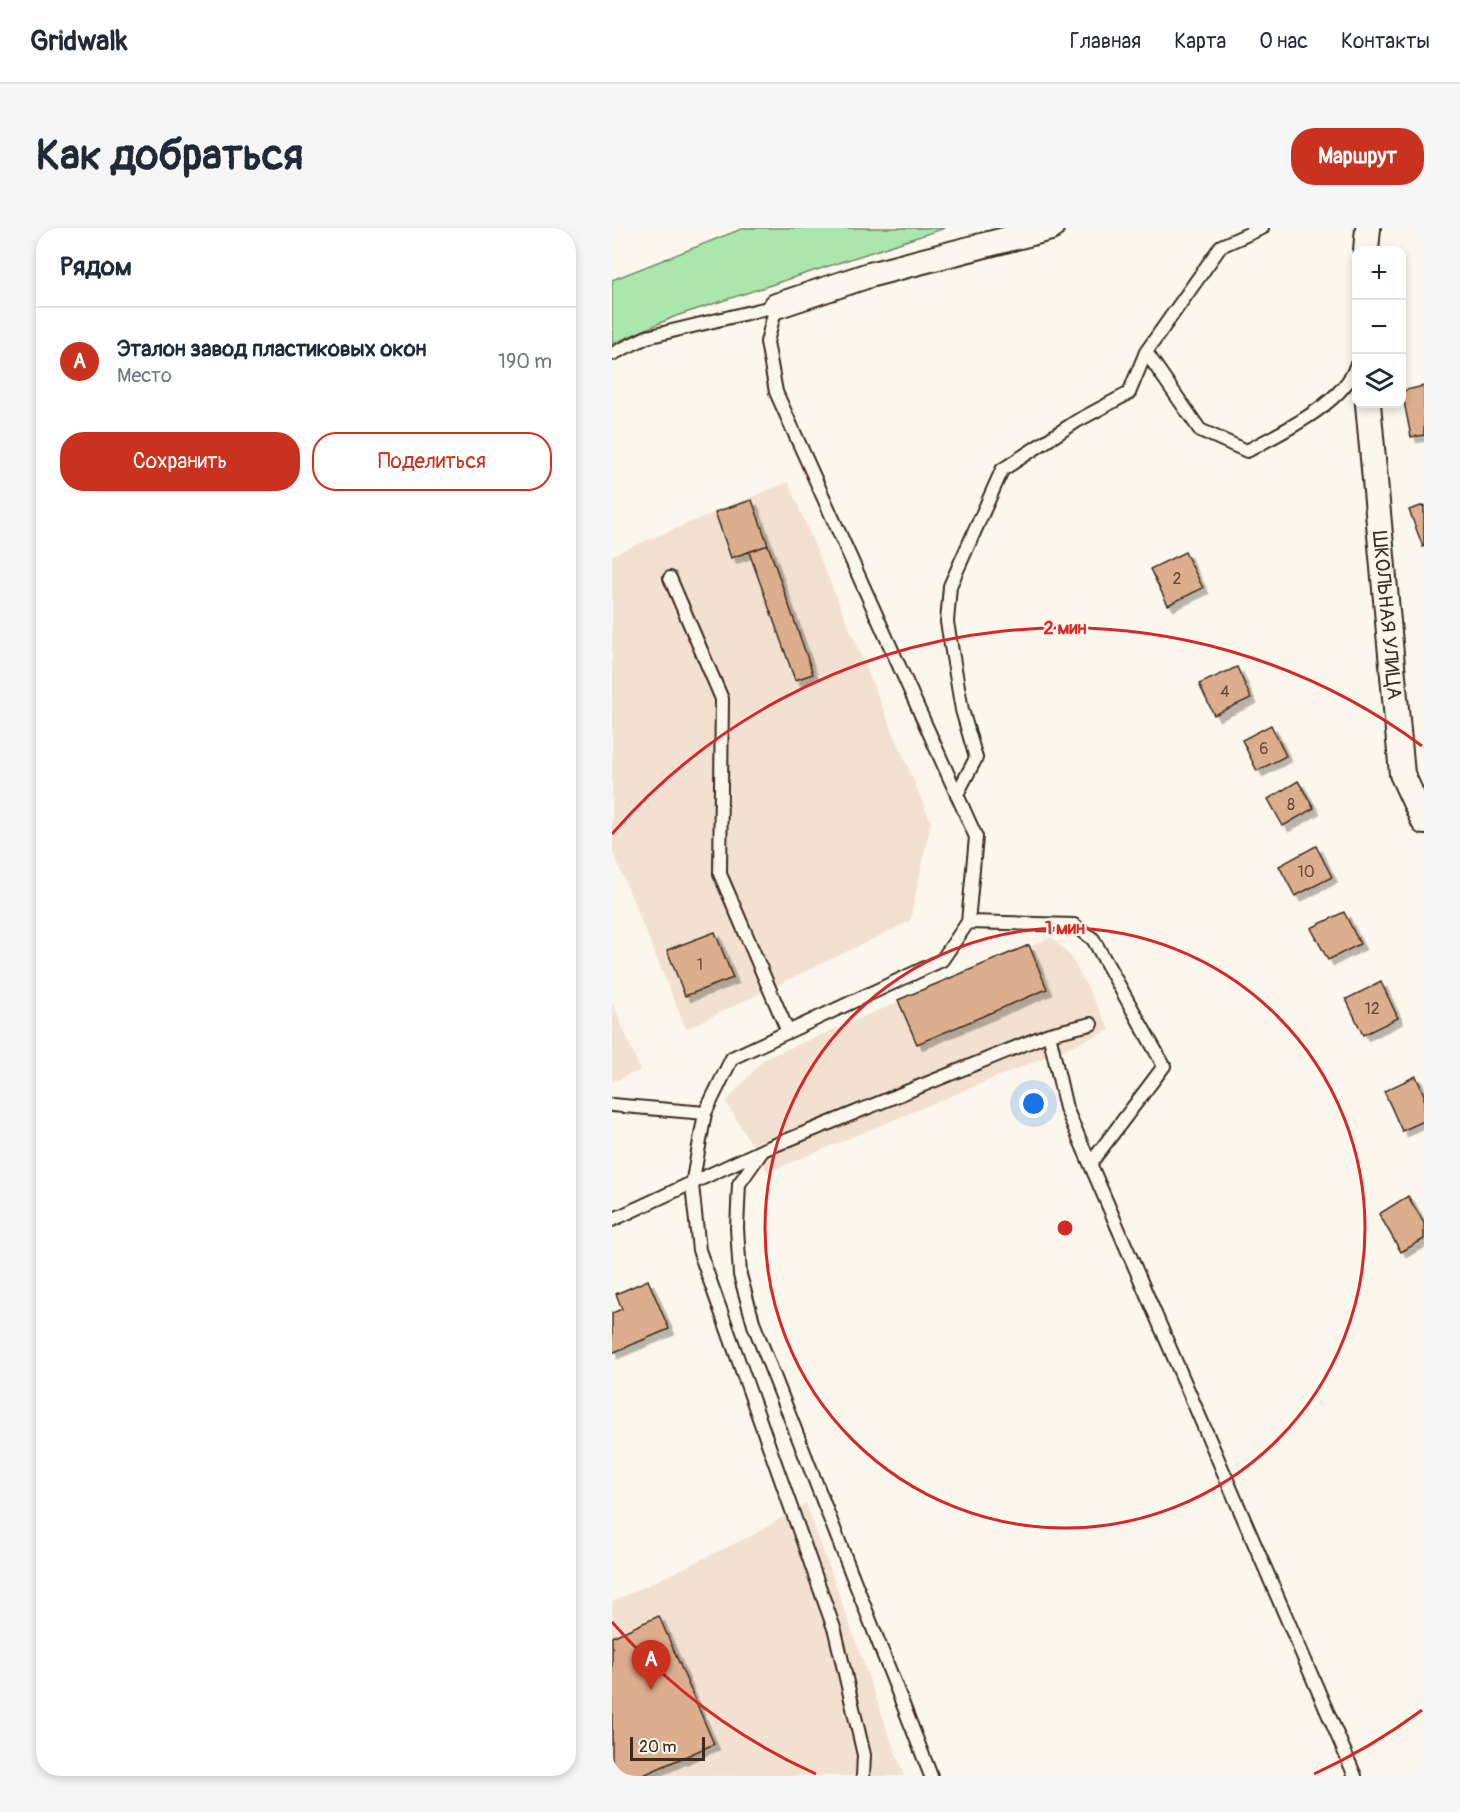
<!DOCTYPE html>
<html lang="ru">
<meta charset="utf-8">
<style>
:root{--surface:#fff;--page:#f6f6f7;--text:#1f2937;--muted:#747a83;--line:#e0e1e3;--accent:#c8321e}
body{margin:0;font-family:Pangolin,sans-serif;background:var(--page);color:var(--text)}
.controls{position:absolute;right:18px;top:18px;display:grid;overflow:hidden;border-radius:12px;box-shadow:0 3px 9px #0003}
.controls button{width:54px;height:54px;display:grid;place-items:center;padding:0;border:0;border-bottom:2px solid var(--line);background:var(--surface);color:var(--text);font:30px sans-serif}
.scale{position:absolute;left:18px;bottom:15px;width:75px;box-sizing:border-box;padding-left:6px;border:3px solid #3b2a1e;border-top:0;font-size:16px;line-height:21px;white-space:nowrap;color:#3b2a1e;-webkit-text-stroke:4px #fbf7ec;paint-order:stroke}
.you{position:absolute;left:422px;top:876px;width:21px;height:21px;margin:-15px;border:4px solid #fff;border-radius:50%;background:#1a73e8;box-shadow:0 0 0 9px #1a73e833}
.badge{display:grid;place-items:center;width:39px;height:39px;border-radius:50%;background:var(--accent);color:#fff;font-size:20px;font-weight:700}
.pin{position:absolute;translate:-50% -50px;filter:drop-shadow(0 2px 3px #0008)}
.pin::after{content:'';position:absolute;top:32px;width:21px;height:18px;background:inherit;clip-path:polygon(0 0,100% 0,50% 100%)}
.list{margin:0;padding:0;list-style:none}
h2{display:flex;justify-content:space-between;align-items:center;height:78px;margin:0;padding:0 24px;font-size:26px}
h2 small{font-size:20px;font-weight:400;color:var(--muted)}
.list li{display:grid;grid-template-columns:39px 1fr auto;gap:18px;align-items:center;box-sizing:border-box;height:108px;padding:0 24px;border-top:2px solid var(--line)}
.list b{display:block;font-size:22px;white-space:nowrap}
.list p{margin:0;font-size:20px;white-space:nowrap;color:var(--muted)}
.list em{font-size:20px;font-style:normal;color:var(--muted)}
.actions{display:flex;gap:12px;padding:18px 24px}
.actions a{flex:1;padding:14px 0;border:2px solid var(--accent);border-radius:24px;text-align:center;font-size:21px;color:var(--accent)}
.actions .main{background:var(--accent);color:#fff}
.icon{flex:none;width:33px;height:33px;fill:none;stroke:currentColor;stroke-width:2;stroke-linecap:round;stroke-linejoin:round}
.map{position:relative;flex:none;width:812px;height:1548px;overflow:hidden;border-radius:24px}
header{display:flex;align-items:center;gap:36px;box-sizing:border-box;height:84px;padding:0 30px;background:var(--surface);border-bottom:2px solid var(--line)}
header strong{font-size:28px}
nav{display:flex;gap:33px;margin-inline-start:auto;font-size:21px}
.intro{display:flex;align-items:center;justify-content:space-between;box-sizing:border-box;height:144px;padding:0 36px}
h1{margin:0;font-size:42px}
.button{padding:15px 27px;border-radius:24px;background:var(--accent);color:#fff;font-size:21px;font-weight:700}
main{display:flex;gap:36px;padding:0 36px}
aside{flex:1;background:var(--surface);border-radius:24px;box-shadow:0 3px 9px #0003}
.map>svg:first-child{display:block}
.built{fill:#f2e1d0}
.green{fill:#abe7ad;stroke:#738866;stroke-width:1.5}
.building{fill:#ddae8e;stroke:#3b2a1e;stroke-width:1.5;filter:url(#shadow)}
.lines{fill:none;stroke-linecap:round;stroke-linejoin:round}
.service-casing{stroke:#3b2a1e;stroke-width:16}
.minor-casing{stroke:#3b2a1e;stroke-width:28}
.service{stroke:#fbf7ec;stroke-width:12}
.minor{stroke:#fbf7ec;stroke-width:24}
.ring{fill:none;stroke:#d62828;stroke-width:3}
.labels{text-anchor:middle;stroke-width:4.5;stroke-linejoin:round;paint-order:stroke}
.number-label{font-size:16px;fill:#644b3a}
.street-label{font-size:20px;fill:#3b2a1e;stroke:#fbf7ec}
.centre{fill:#d62828;stroke:#fbf7ec;stroke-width:3}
.ring-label{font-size:18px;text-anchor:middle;font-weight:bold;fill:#d62828;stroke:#fbf7ec;stroke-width:4.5;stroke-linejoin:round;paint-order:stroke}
</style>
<header>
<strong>Gridwalk</strong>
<nav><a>Главная</a><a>Карта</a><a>О нас</a><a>Контакты</a></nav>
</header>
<div class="intro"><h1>Как добраться</h1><a class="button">Маршрут</a></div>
<main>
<aside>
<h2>Рядом<small></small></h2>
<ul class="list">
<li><span class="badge">A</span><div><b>Эталон завод пластиковых окон</b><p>Место</p></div><em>190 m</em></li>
</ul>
<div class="actions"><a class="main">Сохранить</a><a>Поделиться</a></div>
</aside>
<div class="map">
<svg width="812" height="1548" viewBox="0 0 812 1548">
<defs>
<filter id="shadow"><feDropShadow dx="5.5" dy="5.5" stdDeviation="0" flood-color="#0004"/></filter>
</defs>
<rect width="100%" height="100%" fill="#fbf7ec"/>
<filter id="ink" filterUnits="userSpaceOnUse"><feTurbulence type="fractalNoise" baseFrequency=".0167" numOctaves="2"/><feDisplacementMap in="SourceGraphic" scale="12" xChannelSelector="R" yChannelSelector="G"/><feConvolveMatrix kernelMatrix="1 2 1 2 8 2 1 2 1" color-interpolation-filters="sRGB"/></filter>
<g filter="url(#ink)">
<path class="built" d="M176 254 319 594 298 693 74 801 0 622V327Z
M440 709 459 729 498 802 156 944 114 874 152 831Z
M0 773 28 842 0 854Z
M194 1275 292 1548H0V1374L143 1306Z"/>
<path class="green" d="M132 0H333L64 88 0 116V52Z"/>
<path class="building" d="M812 158V207L799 209 790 163Z
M140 272 156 317 119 330 103 284Z
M812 277V318L811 319 797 282Z
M156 317 201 446 183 452 137 324Z
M573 324 591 360 556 377 538 341Z
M625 439 639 470 602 487 587 456Z
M659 497 674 528 645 543 630 512Z
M686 553 702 580 671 598 656 571Z
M704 618 720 649 683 668 667 638Z
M732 684 748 716 716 732 699 700Z
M103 704 121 750 73 768 55 722Z
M417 717 435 761 305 816 286 772Z
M769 754 786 790 751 807 734 771Z
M804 848 812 867V893L790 903 772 863Z
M796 968 812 995V1011L789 1024 767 986Z
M36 1052 57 1101 0 1125V1085L10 1081 4 1066Z
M47 1388 102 1516 29 1548H0V1409Z"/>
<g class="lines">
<g class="service-casing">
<path id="service" d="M534 124 588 202 635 223C668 205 732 175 744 138
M0 126 35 109 164 78 155 114 164 164 364 609 356 694 330 732 120 830 93 885 80 957 87 1022 223 1403 252 1527 251 1548
M58 350 110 471 108 646 176 804
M345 566 364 530 350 482 335 394 338 358 390 242 465 193 517 165 534 124 609 18 650 0
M356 694 462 697 481 711 552 838 478 936
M479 796 437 806 454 880 743 1548
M0 877 93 885
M151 922 127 956 125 1000 128 1047 142 1097 319 1548
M0 992 151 922 437 806"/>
</g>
<g class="minor-casing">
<g id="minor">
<path d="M754 22 756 0"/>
<path d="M164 78 257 47 439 0"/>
<path id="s1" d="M756 176 790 546 812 594"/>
</g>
</g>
<use href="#service" class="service"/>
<use href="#minor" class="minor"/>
</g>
</g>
<g class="ring">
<circle cx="453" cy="1000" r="300"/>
<path d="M810 1482A600 600 0 0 1 702 1546M204 1546A600 600 0 0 1 0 1394M0 606A600 600 0 0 1 810 518"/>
</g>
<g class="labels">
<g class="number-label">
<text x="565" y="356">2</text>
<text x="613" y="469">4</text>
<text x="652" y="526">6</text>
<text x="679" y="582">8</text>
<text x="694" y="649">10</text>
<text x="88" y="742">1</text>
<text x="760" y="786">12</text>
</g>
<g class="street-label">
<text dy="7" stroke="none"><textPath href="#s1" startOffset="212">ШКОЛЬНАЯ УЛИЦА</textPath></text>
</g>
</g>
<circle cx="453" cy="1000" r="9" class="centre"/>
<g class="ring-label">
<text x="453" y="406">2 мин</text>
<text x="453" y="706">1 мин</text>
</g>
</svg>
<div class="controls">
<button>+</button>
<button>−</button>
<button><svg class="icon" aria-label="layers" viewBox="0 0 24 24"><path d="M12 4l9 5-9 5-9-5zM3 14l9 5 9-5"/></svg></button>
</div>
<div class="scale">20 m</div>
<div class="you"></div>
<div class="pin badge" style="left:39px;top:1462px">A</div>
</div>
</main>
